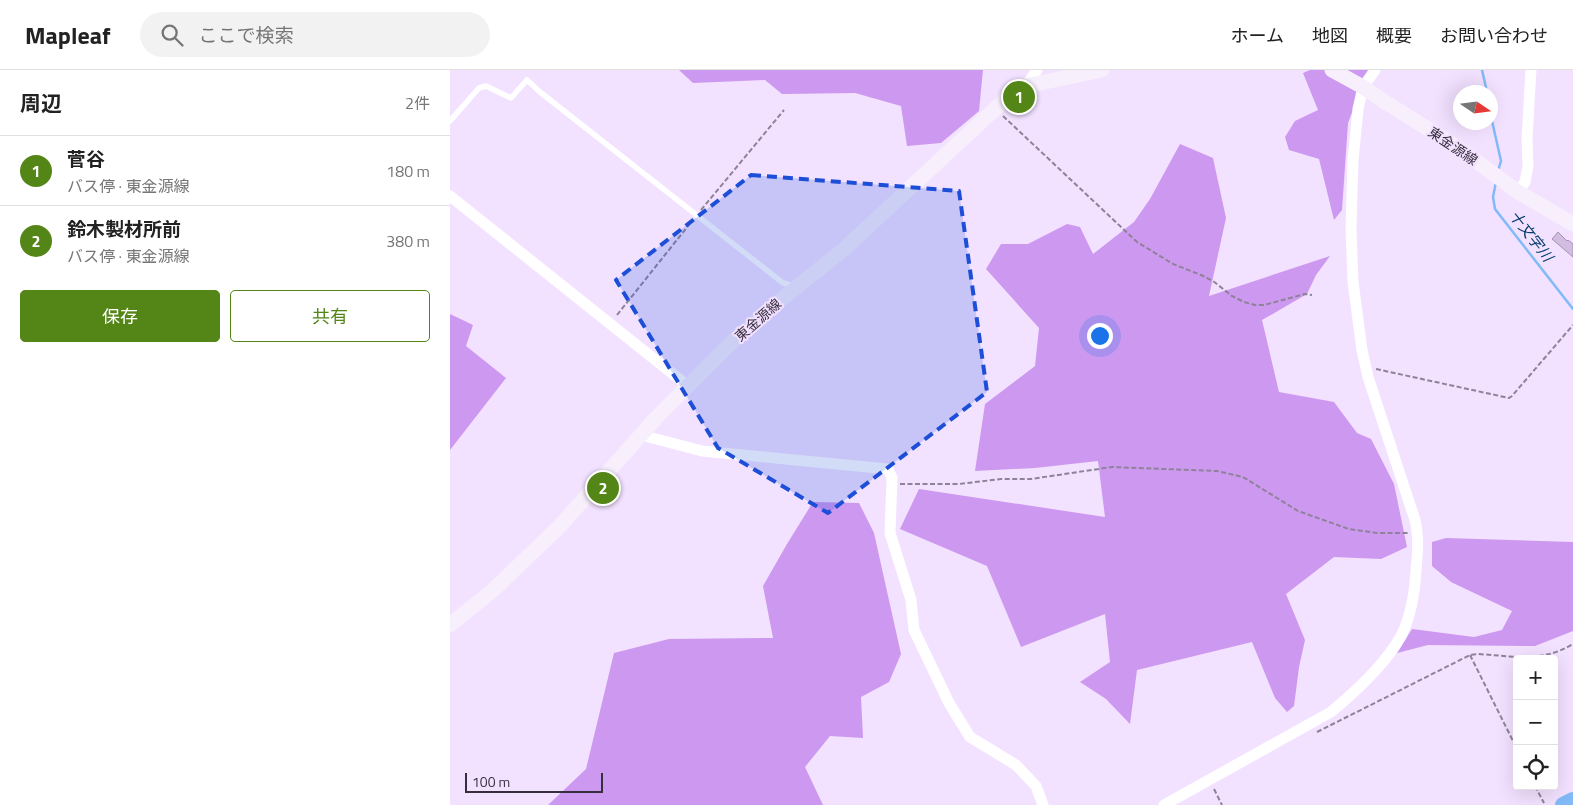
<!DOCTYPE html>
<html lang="ja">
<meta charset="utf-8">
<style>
:root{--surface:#fff;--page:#f2f2f2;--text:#222;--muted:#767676;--line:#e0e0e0;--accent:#548517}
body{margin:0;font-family:"Titillium Web","Noto Sans JP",sans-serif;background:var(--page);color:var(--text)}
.controls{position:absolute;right:15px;bottom:15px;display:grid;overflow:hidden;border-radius:5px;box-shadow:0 5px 20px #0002}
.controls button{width:45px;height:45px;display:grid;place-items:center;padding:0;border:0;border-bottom:1px solid var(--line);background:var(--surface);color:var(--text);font:25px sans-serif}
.compass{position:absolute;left:1003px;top:15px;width:45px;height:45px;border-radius:50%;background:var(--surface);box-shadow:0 5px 20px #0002;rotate:103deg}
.scale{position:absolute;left:15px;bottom:12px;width:138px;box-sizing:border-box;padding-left:5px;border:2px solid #372e3d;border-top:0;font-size:14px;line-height:18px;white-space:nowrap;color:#372e3d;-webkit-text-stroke:4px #f2e1ff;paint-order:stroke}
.you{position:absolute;left:649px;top:265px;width:18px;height:18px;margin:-12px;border:4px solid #fff;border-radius:50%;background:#1a73e8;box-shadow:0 0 0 8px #1a73e833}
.badge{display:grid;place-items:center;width:32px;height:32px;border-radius:50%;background:var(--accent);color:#fff;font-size:16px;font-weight:700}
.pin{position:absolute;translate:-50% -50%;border:2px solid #fff;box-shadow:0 1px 5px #0006}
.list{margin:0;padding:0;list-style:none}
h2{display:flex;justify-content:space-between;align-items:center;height:65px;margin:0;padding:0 20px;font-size:21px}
h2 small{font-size:16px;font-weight:400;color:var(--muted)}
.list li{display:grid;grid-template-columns:32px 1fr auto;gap:15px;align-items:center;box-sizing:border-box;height:70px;padding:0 20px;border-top:1px solid var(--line)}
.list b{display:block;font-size:19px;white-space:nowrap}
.list p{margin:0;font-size:16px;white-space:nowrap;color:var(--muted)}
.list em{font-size:16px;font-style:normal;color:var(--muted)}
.actions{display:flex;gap:10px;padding:15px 20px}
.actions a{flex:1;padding:11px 0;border:1px solid var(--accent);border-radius:5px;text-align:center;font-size:18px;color:var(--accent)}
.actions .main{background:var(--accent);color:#fff}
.icon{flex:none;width:28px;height:28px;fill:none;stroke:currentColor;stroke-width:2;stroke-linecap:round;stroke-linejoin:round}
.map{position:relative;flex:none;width:1123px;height:735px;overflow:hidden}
header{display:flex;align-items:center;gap:30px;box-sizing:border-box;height:70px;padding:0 25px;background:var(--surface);border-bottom:1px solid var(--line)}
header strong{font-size:24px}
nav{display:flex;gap:28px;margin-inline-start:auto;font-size:18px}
.search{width:350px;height:45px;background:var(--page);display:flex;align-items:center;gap:12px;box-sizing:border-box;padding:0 18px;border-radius:28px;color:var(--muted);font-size:19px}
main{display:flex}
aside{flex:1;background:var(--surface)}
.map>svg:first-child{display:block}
.forest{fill:#cd98ef}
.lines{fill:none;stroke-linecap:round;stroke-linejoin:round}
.stream{stroke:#81baf7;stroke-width:2.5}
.river{stroke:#81baf7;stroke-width:16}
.building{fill:#d2bde1;stroke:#a792b5}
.path{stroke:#8e8298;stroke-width:2;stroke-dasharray:5 2.5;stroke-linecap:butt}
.lane{stroke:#fff;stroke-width:5.5}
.street{stroke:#fff;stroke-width:11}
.secondary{stroke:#f7effc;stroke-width:15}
.marked{fill:#1d4ed8;fill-opacity:0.2;stroke:#1d4ed8;stroke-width:4;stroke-dasharray:10 6;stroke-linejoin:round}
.labels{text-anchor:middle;stroke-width:4;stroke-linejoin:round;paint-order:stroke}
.street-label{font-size:14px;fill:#372e3d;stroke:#f2e1ff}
.water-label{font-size:15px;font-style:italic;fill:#073c6c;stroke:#f2e1ff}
</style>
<header>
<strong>Mapleaf</strong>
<div class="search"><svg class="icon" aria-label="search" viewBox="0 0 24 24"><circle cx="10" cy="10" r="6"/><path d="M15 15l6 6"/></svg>ここで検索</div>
<nav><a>ホーム</a><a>地図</a><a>概要</a><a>お問い合わせ</a></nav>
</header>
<main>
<aside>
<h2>周辺<small>2件</small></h2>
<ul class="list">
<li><span class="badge">1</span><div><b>菅谷</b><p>バス停 · 東金源線</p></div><em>180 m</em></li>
<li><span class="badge">2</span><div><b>鈴木製材所前</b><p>バス停 · 東金源線</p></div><em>380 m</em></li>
</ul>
<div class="actions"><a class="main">保存</a><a>共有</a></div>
</aside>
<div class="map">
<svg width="1123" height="735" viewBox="0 0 1123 735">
<rect width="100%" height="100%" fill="#f2e1ff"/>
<path class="forest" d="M229 0H533L529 41 491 73 457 76 451 36 405 23 332 24 315 10 243 13Z
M860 0H918L898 53 892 140 884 150 869 89 839 80 835 67 845 51 868 40 853 3Z
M730 74 763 88 776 148 759 226 880 186 866 205 857 224 812 250 829 322 884 332 907 363 921 369 944 414 957 477 931 489 884 487 836 524 855 570 849 597 844 636 837 642 825 628 802 572 687 600 680 654 656 629 630 612 660 592 655 544 571 577 537 496 450 459 469 419 655 447 648 391 585 398 525 401 535 334 585 296 589 258 536 199 551 174H578L617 154 630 157 643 184 684 152 700 129Z
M0 244 23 255 16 276 56 308 0 380Z
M363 432 409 433 424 463 451 584 439 612 411 627 413 668 380 666 355 697 373 735H98L136 699 164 583 219 569 323 568 313 516 337 474Z
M996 468 1123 472V561L1085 576 978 575 947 583 962 559 1024 567 1052 560 1062 541 1001 512 982 496V472Z"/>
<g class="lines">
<path class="stream" d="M1032 0 1037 22
M1040 42 1051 91 1048 101
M1046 112 1043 127 1045 139 1123 239"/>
<path class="river" d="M1113 735 1123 730"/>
</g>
<path class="building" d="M1108 162 1117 171 1118 170 1123 174V187L1102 169Z"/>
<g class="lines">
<path class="path" d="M553 46 687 172 723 194 751 205 763 211 782 226 794 232 805 235H814L855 224 862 225
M251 140 334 40
M167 245 242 151
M926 299 1059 328 1062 326 1123 255
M450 414H509L551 409H581L662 397 767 401 793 407 848 441 899 459 927 463H958
M1020 585 1067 679
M867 662 1020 585 1028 584C1062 586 1092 593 1123 574
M1085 716 1094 733
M764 719 772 735"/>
<path class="lane" d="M0 51 29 18 36 16 61 28 77 10 90 22 333 213 345 216"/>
<path class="street" d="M576 16 587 0
M1068 122 1075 112 1078 96 1077 68 1081 0
M0 126 238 316
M191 365 252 381 438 399 442 408 440 463 461 530 464 560 499 633 520 667 566 695 586 716 593 735
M714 735 881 642C904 623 936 593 951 566 961 546 965 521 966 499 968 482 969 466 965 450L918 307 912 280 903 212 901 159 903 90 908 39 913 17 925 0"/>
<path class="secondary" d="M882 0 913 17 935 32 1010 79 1068 122 1123 154
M0 555 42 521 109 457 206 348 280 274 332 229 393 180 559 26 576 16 652 0"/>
</g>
<path class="marked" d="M301 105 509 121 537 322 378 443 268 378 166 210Z"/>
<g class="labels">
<g class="street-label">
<text transform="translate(1003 76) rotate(34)" y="5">東金源線</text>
<text transform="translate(308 250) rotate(-41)" y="5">東金源線</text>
</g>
<g class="water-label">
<text transform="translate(1081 166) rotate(52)" y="5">十文字川</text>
</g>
</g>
</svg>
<div class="controls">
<button>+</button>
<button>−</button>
<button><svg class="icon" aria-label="locate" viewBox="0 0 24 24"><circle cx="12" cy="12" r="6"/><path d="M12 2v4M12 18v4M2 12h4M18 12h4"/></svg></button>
</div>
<svg class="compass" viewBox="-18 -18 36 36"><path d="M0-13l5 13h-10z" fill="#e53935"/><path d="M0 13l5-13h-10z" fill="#767676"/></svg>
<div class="scale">100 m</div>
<div class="you"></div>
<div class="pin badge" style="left:569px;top:27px">1</div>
<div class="pin badge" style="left:153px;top:418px">2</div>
</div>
</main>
